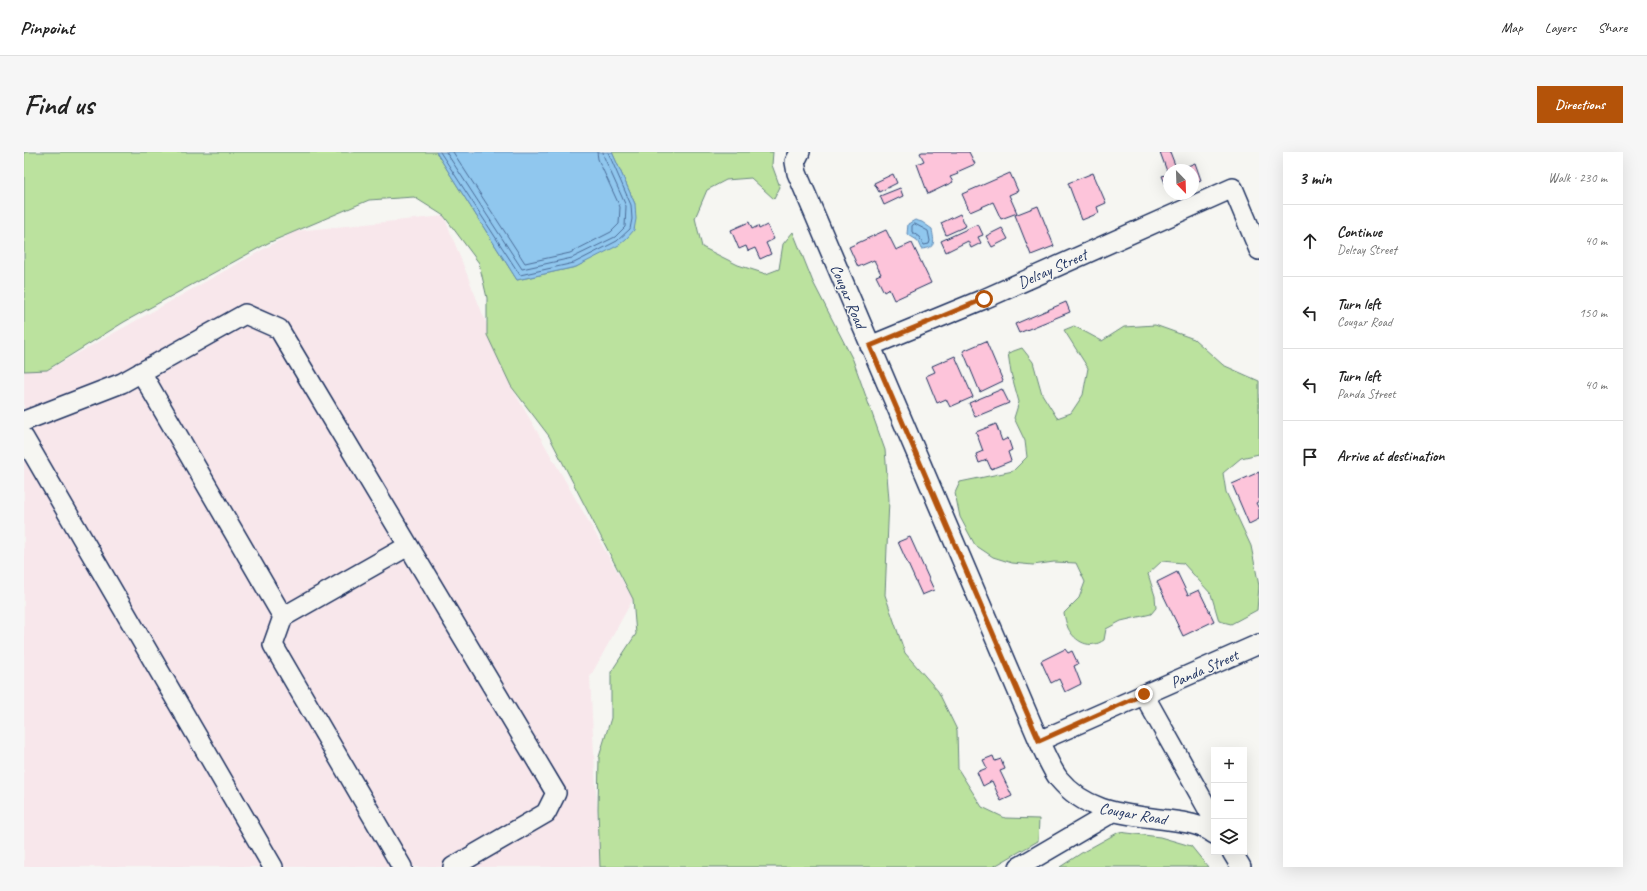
<!DOCTYPE html>
<meta charset="utf-8">
<style>
:root{--surface:#fff;--page:#f6f6f6;--text:#222;--muted:#767676;--line:#e0e0e0;--accent:#b45309}
body{margin:0;font-family:Caveat,sans-serif;background:var(--page);color:var(--text)}
.controls{position:absolute;right:12px;bottom:12px;display:grid;overflow:hidden;border-radius:0px;box-shadow:0 4px 16px #0002}
.controls button{width:36px;height:36px;display:grid;place-items:center;padding:0;border:0;border-bottom:1px solid var(--line);background:var(--surface);color:var(--text);font:20px sans-serif}
.compass{position:absolute;left:1139px;top:12px;width:36px;height:36px;border-radius:50%;background:var(--surface);box-shadow:0 4px 16px #0002;rotate:157deg}
.stop{position:absolute;width:12px;height:12px;margin:-9px;border:3px solid #b45309;border-radius:50%;background:#fff}
.stop.end{background:#b45309;border-color:#fff;box-shadow:0 1px 4px #0008}
.list{margin:0;padding:0;list-style:none}
h2{display:flex;justify-content:space-between;align-items:center;height:52px;margin:0;padding:0 16px;font-size:17px}
h2 small{font-size:13px;font-weight:400;color:var(--muted)}
.list li{display:grid;grid-template-columns:26px 1fr auto;gap:12px;align-items:center;box-sizing:border-box;height:72px;padding:0 16px;border-top:1px solid var(--line)}
.list b{display:block;font-size:15px;white-space:nowrap}
.list p{margin:0;font-size:13px;white-space:nowrap;color:var(--muted)}
.list em{font-size:13px;font-style:normal;color:var(--muted)}
.icon{flex:none;width:22px;height:22px;fill:none;stroke:currentColor;stroke-width:2;stroke-linecap:round;stroke-linejoin:round}
.map{position:relative;flex:none;width:1235px;height:715px;overflow:hidden;border-radius:0px}
header{display:flex;align-items:center;gap:24px;box-sizing:border-box;height:56px;padding:0 20px;background:var(--surface);border-bottom:1px solid var(--line)}
header strong{font-size:19px}
nav{display:flex;gap:22px;margin-inline-start:auto;font-size:14px}
.intro{display:flex;align-items:center;justify-content:space-between;box-sizing:border-box;height:96px;padding:0 24px}
h1{margin:0;font-size:28px}
.button{padding:10px 18px;border-radius:0px;background:var(--accent);color:#fff;font-size:14px;font-weight:700}
main{display:flex;gap:24px;padding:0 24px}
aside{flex:1;background:var(--surface);border-radius:0px;box-shadow:0 4px 16px #0002}
.map>svg:first-child{display:block}
.built{fill:#f8e7eb}
.green{fill:#bbe29e;stroke:#6b887e}
.water{fill:#90c7ee;stroke:#618ab4}
.lines{fill:none;stroke-linecap:round;stroke-linejoin:round}
.shore{stroke:#4a6c98;stroke-width:1}
.building{fill:#fdc4da;stroke:#1b2f5e}
.minor-casing{stroke:#1b2f5e;stroke-width:22}
.minor{stroke:#f6f6f2;stroke-width:19}
.route{stroke:#b45309;stroke-width:5}
.labels{text-anchor:middle;stroke-width:3;stroke-linejoin:round;paint-order:stroke}
.street-label{font-size:16px;fill:#1b2f5e;stroke:#f6f6f2}
</style>
<header>
<strong>Pinpoint</strong>
<nav><a>Map</a><a>Layers</a><a>Share</a></nav>
</header>
<div class="intro"><h1>Find us</h1><a class="button">Directions</a></div>
<main>
<div class="map">
<svg width="1235" height="715" viewBox="0 0 1235 715">
<rect width="100%" height="100%" fill="#f6f6f2"/>
<filter id="ink" filterUnits="userSpaceOnUse"><feTurbulence type="fractalNoise" baseFrequency=".025" numOctaves="2"/><feDisplacementMap in="SourceGraphic" scale="8" xChannelSelector="R" yChannelSelector="G"/><feConvolveMatrix kernelMatrix="1 2 1 2 8 2 1 2 1" color-interpolation-filters="sRGB"/></filter>
<g filter="url(#ink)">
<path class="built" d="M420 64 487 234 609 447 566 525 576 715H0V210L24 218 272 79Z"/>
<path class="green" d="M0 0H412L493 128 552 115 568 106 611 52 588 0H749L748 13 756 35 750 47 727 26 702 28 683 38 671 66 678 95 714 113 742 122 755 117 759 92 769 80 789 130 829 208 861 298 865 348 861 443 881 501 914 539 933 578 934 617 958 655 981 666 1015 667 1014 689 969 715H576L574 657 575 605 587 566V520L612 482 609 447 525 284 487 234 463 183V146L455 111 420 64 390 45 345 48 244 91 100 170 23 218 0 219Z
M1131 173 1170 187 1199 213 1235 229V302L1217 306 1199 321 1202 340 1227 394 1235 434 1233 458 1207 472 1195 469 1187 442 1159 411 1138 409 1124 422 1131 444 1132 456 1127 462 1097 469 1082 477 1080 488C1066 498 1051 490 1044 476 1042 471 1041 466 1040 461L1055 446 1061 430 1052 411 1030 410 1009 413 988 411 969 405 951 393 936 365 931 341 936 330 989 319 1003 305 1001 289 990 266 995 250 987 221 984 201 998 196 1009 210 1018 242 1033 266 1047 261 1059 243 1064 216 1040 178 1050 174 1078 189 1100 175Z
M1095 680 1136 685 1167 694 1184 715H1036L1059 700Z"/>
<path class="water" d="M412 0H588L611 52 612 67 610 78 603 86 595 93 552 115 493 128Z
M891 68 898 70 908 77C910 90 913 96 897 97L893 88 883 82 884 72Z"/>
<g class="lines">
<path class="shore" d="M416 0 496 123 550 111 593 89 606 77 608 67 607 53 584 0
M422 0 498 117 548 106 591 85 601 75 602 54 580 5 579 0
M429 0 501 111 546 101 587 80 595 72 596 55 574 7 573 0
M891 72 904 79 906 89 905 92 900 93 895 85 888 80V74Z"/>
</g>
<path class="building" d="M898 0H945L951 12 933 20 934 22 926 25 929 30 904 42 893 12 900 9 896 1Z
M1136 0H1146L1153 18H1145V40L1138 24 1144 22Z
M1171 11 1177 28 1169 31V18H1154Z
M986 21 994 39 985 43 993 61 977 67 969 50 946 60 938 42Z
M1069 21 1082 51 1073 55 1075 61 1058 68 1044 31Z
M869 22 873 31 855 40 850 31Z
M876 36 879 44 860 53 856 44Z
M1014 54 1030 94 1007 103 991 63Z
M936 62 942 74 922 83 917 71Z
M725 70 728 77 734 74 735 77 743 73 750 87 742 91 747 102 736 107 731 96 724 99 722 94 715 97 707 78Z
M954 72 959 83 954 85 957 91 947 96 944 89 922 100 917 89Z
M978 76 984 87 968 95 962 84Z
M862 78 872 98 888 91 907 131 870 148 865 137 860 140 852 124 857 122 850 108 834 115 825 95Z
M1042 150 1046 160 995 181 991 172Z
M962 189 979 229 956 240 939 199Z
M931 204 949 245 926 255 922 247 913 251 902 224 911 220 908 214Z
M978 237 985 251 951 265 945 251Z
M972 272 978 289 984 286 988 298 984 300 987 309 967 317 963 308 955 311 952 302 959 299 952 280Z
M1235 320V349L1232 351 1235 357V367L1225 372 1208 332Z
M886 385 910 438 898 443 874 390Z
M1153 420 1164 443 1175 438 1190 469 1159 484 1133 430Z
M1041 497 1044 501 1048 499 1054 512 1050 514 1057 532 1041 540 1035 527 1027 531 1017 509Z
M969 604 971 609 977 607 981 617 976 619 988 644 977 649 968 629 959 634 953 620 963 616 959 608Z"/>
<g class="lines">
<g class="minor-casing">
<path id="minor" d="M776 0 771 10 773 21 1015 589C1021 601 1027 617 1035 627 1064 662 1102 662 1144 668 1160 670 1177 672 1190 682
M846 194 960 147 1209 36 1235 98
M117 220 259 465 384 394
M0 269 98 231 221 162 255 177 532 641 522 661 429 715
M0 286 249 715
M259 465 249 493 378 715
M1120 543 1190 668
M1015 589 1235 492
M1208 700 1217 715
M995 715 1089 660"/>
</g>
<use href="#minor" class="minor"/>
</g>
</g>
<g class="lines" filter="url(#ink)">
<path class="route" d="M960 147 846 194 1015 589 1120 542"/>
</g>
<g class="labels">
<g class="street-label">
<text transform="translate(1028 116) rotate(-24)" y="6">Delsay Street</text>
<text transform="translate(825 144) rotate(67)" y="6">Cougar Road</text>
<text transform="translate(1180 516) rotate(-24)" y="6">Panda Street</text>
<text transform="translate(1109 661) rotate(10)" y="6">Cougar Road</text>
</g>
</g>
</svg>
<div class="controls">
<button>+</button>
<button>−</button>
<button><svg class="icon" aria-label="layers" viewBox="0 0 24 24"><path d="M12 4l9 5-9 5-9-5zM3 14l9 5 9-5"/></svg></button>
</div>
<svg class="compass" viewBox="-18 -18 36 36"><path d="M0-13l5 13h-10z" fill="#e53935"/><path d="M0 13l5-13h-10z" fill="#767676"/></svg>
<div class="stop" style="left:960px;top:147px"></div>
<div class="stop end" style="left:1120px;top:542px"></div>
</div>
<aside>
<h2>3 min<small>Walk · 230 m</small></h2>
<ul class="list">
<li><svg class="icon" aria-label="ahead" viewBox="0 0 24 24"><path d="M12 20V5M6 11l6-6 6 6"/></svg><div><b>Continue</b><p>Delsay Street</p></div><em>40 m</em></li>
<li><svg class="icon" aria-label="left" viewBox="0 0 24 24"><path d="M17 20v-9H6M10 6l-5 5 5 5"/></svg><div><b>Turn left</b><p>Cougar Road</p></div><em>150 m</em></li>
<li><svg class="icon" aria-label="left" viewBox="0 0 24 24"><path d="M17 20v-9H6M10 6l-5 5 5 5"/></svg><div><b>Turn left</b><p>Panda Street</p></div><em>40 m</em></li>
<li><svg class="icon" aria-label="arrive" viewBox="0 0 24 24"><path d="M6 21V4h12l-3 4 3 4H6"/></svg><div><b>Arrive at destination</b></div></li>
</ul>
</aside>
</main>
